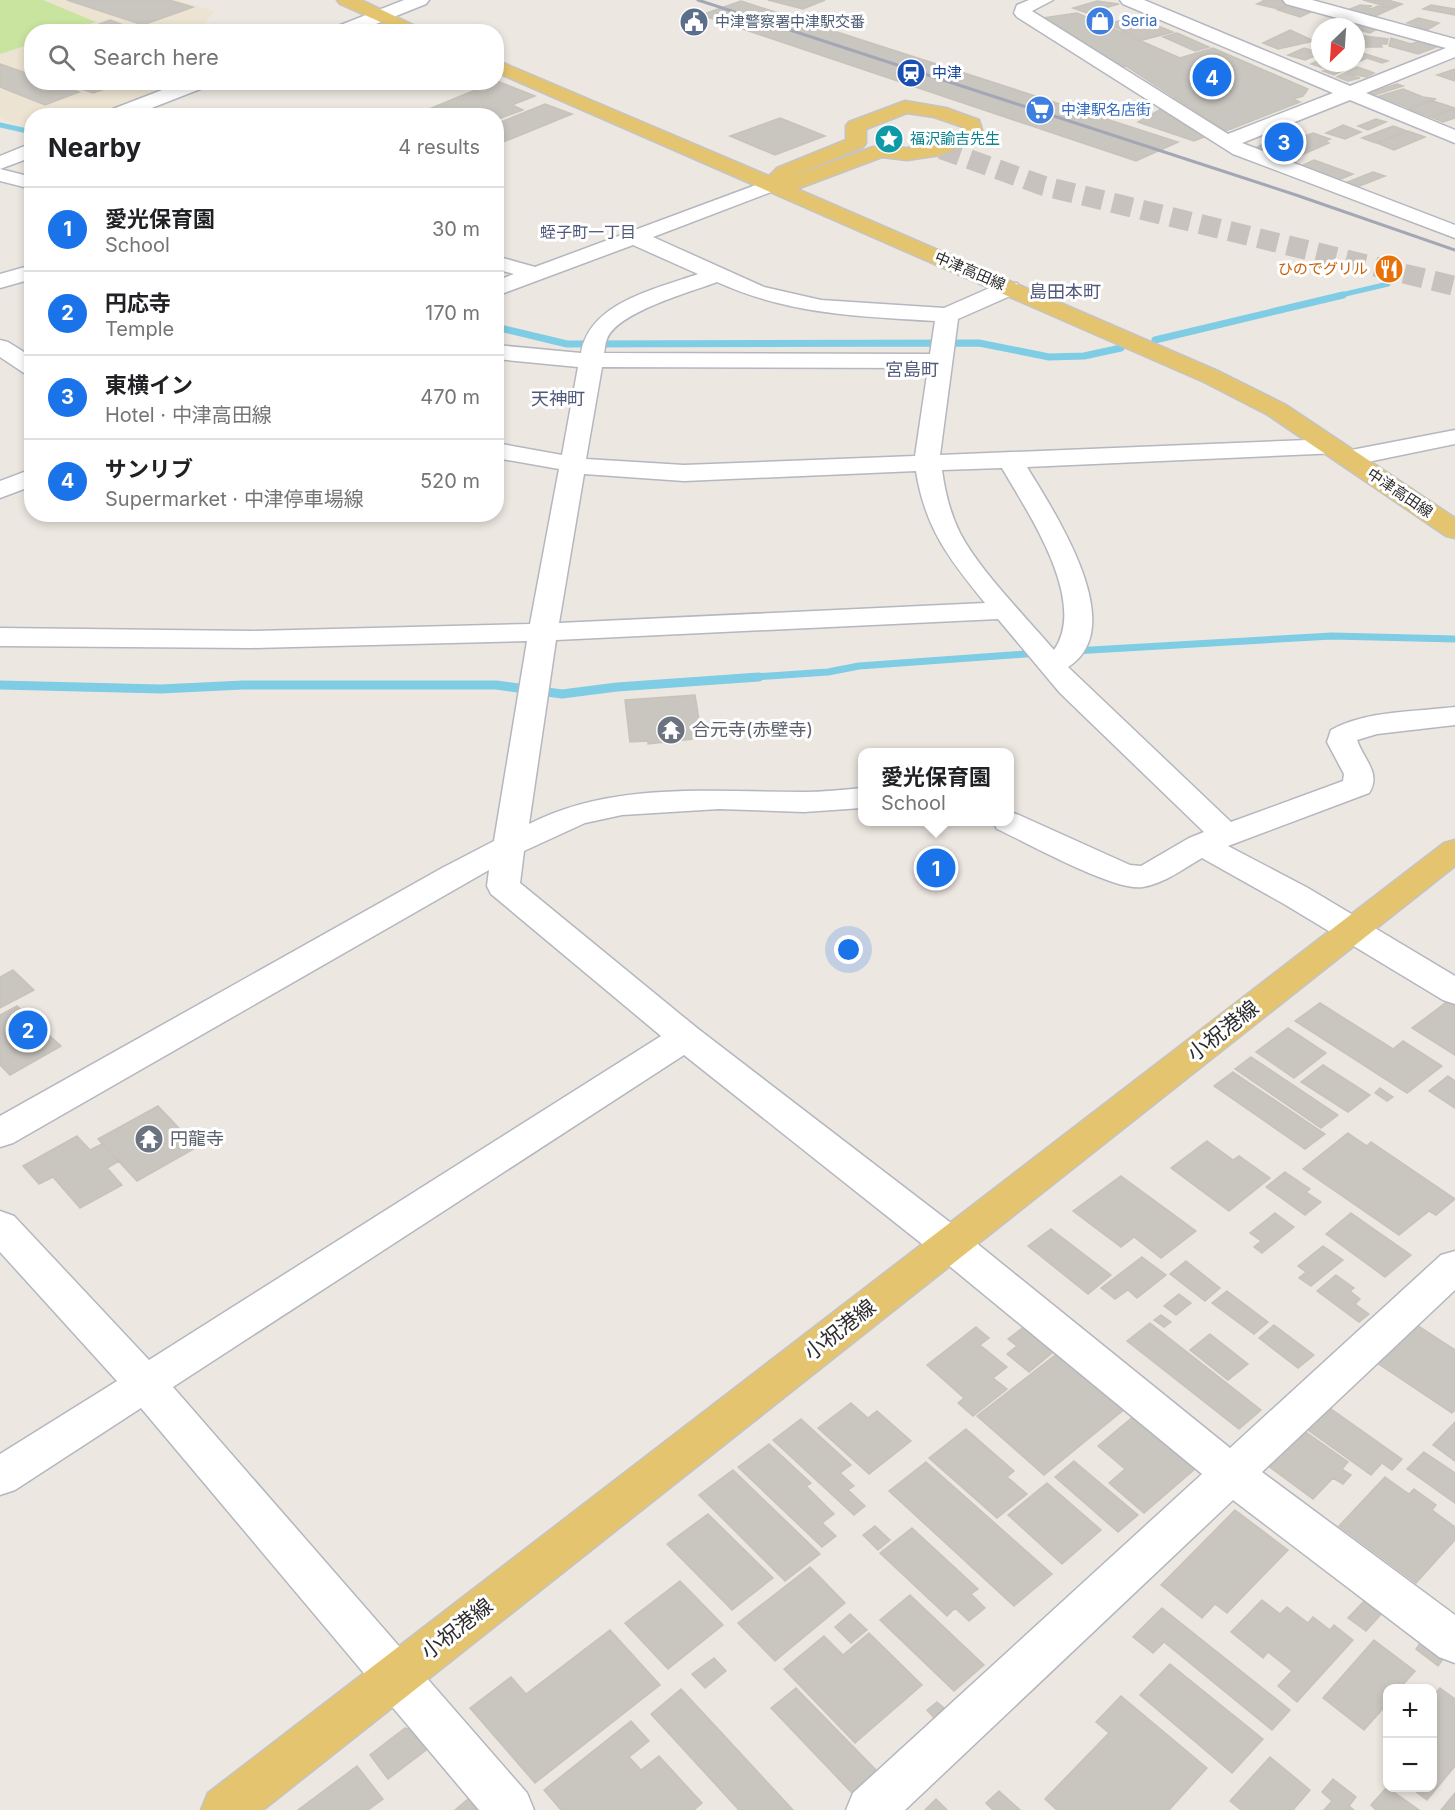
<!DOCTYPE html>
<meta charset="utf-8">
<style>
:root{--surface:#fff;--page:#f2f2f2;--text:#202124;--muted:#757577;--line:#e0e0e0;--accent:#1a73e8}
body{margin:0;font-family:Inter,"Noto Sans JP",sans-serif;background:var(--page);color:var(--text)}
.controls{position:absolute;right:18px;bottom:18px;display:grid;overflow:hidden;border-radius:12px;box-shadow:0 3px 9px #0003}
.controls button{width:54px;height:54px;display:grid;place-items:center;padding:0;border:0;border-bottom:2px solid var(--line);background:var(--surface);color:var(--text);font:30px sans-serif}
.compass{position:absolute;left:1311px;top:18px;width:54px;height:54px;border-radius:50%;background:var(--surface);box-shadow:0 3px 9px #0003;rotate:205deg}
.you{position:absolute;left:849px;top:950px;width:21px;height:21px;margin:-15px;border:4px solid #fff;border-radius:50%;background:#1a73e8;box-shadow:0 0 0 9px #1a73e833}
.badge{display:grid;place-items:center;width:39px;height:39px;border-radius:50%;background:var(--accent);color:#fff;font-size:20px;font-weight:700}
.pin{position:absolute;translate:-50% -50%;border:3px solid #fff;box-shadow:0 2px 6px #0006}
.popup{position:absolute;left:858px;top:748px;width:156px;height:78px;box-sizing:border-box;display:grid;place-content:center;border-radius:12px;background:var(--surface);filter:drop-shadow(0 2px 4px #0005);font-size:20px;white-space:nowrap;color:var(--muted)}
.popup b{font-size:22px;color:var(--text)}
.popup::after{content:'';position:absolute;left:50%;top:100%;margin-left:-12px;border:12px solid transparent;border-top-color:var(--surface)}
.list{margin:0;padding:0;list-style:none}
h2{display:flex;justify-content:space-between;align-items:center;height:78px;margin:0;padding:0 24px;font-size:26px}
h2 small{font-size:20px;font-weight:400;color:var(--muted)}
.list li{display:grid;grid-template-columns:39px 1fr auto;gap:18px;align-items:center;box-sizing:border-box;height:84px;padding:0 24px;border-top:2px solid var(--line)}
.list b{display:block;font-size:22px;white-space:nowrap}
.list p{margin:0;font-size:20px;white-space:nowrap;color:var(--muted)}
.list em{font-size:20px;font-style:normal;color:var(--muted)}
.icon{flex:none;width:33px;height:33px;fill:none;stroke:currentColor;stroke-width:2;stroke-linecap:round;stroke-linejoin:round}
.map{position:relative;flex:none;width:1455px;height:1810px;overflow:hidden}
.search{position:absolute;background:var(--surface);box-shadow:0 3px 9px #0003;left:24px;top:24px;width:480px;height:66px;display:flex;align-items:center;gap:15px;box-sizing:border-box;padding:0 21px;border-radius:24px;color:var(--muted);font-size:22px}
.panel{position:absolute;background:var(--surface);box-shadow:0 3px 9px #0003;left:24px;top:108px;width:480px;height:414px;border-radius:24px}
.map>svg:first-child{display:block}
.education{fill:#ece3d2}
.pitch{fill:#c9e49f}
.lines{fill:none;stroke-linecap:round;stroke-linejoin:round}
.stream-far2{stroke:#7ecde4;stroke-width:5}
.stream-far1{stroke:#7ecde4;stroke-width:7}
.stream{stroke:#7ecde4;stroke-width:9}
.building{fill:#c9c5bf;stroke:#c8c3ba;stroke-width:1.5}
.minor-tunnel{stroke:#c7c2bd;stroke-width:20;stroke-dasharray:20 10;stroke-linecap:butt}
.minor-casing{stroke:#b4b7bf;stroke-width:3}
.major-casing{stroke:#c4c4c4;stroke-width:3}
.minor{fill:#fff;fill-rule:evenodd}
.major{fill:#e4c46e;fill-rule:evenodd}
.rail{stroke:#a3a7b5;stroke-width:3}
.labels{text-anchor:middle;stroke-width:6;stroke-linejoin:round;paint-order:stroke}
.far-shop-label{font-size:15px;fill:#366cbe;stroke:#fff;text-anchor:start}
.far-service-label{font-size:15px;fill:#4e5e75;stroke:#fff;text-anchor:start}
.far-transit-label{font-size:15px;fill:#164399;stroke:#fff;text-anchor:start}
.far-culture-label{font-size:15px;fill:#0d838f;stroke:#fff;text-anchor:start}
.far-food-label{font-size:15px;fill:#c56008;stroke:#fff;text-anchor:end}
.far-street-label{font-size:15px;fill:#2d2d2d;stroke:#fff}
.far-neighbourhood-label{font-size:16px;fill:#51597a;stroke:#fff}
.far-quarter-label{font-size:18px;fill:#51597a;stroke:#fff}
.worship-label{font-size:18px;fill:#5b616d;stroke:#fff;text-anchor:start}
.near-street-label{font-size:21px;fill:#2d2d2d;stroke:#fff}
</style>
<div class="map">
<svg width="1455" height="1810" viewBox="0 0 1455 1810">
<rect width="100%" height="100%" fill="#ede7e1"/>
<path class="education" d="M0 0H177L214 11 199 31 32 32V82L185 83 96 115 32 116 31 130 0 118Z"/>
<path class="pitch" d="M0 0H43L96 22 67 31 32 32 31 44 0 54Z"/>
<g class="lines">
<path class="stream-far2" d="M0 125 32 132
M1337 296 1388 284"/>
<path class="stream-far1" d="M496 327 567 344 979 343 1049 357 1084 356 1121 348
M1155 340 1343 295
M1074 651 1332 636 1455 639
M738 678 828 672 859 666 1039 653"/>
<path class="stream" d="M0 685 161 689 243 685H496L562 694 617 687 759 677"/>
</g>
<path class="building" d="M67 0H169L193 7 143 25Z
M768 0H825L803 9Z
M1265 0H1278L1291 3 1278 9 1257 4Z
M1363 0H1388L1398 3 1389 7Z
M741 1 1178 142 1136 161 701 15Z
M1097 1 1119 4 1087 13 1073 8Z
M1399 3 1402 4 1371 18 1345 11 1360 5 1372 6 1367 8 1371 9 1378 6 1389 8Z
M1431 5 1455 9V15L1423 9Z
M1288 6 1311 12 1300 17 1278 10Z
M1077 13 1180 58 1213 48 1308 89 1303 96 1293 99 1300 102 1226 131 1126 66 1118 67 1043 18Z
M1345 18 1379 28 1370 33 1335 23Z
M1418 18 1439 23 1427 30 1407 23Z
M1127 19 1140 25 1121 30 1107 24Z
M110 20 142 32H99L89 28Z
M1151 23 1173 32 1143 40 1122 31Z
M1290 30 1314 41 1278 49 1263 43Z
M1177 33 1209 47 1195 51 1163 37Z
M1356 35 1388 39 1387 44H1380L1382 47H1360L1356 46Z
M1391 38 1411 44 1423 40 1437 47 1418 54 1389 46Z
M1320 46V54L1305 60 1288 55 1304 48 1311 50Z
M1356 51 1388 61 1382 63 1367 58 1354 64 1350 63H1356Z
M1320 60V63L1338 64 1326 69 1311 64Z
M0 64 32 75V82H52L79 92 45 105 0 87Z
M1338 65 1349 68 1334 75 1323 71Z
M1357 67 1369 71 1374 73 1366 77 1345 73Z
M1455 69V81L1437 75Z
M1345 73 1356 77 1360 78 1348 81 1337 77Z
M497 81 535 96 512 105 523 110 496 120V116H412Z
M89 82H149L133 88 120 84 93 93 76 87Z
M1397 84 1403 86 1375 95 1369 93Z
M1403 89 1423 97 1436 99 1409 108 1379 96Z
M1433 101 1455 108 1430 117 1410 109Z
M545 104 572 114 496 145V124Z
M1161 109 1166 110 1204 137 1194 141 1138 122Z
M1455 109V118L1443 122 1431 117Z
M780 118 825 136 775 155 730 136Z
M1376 119 1386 122 1368 130 1358 126Z
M1343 125 1361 132 1345 139 1326 133Z
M1393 126 1407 131 1376 143 1362 138Z
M1408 131 1425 137 1394 150 1377 143Z
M1313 133 1330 139 1325 141 1329 143 1290 160 1256 152 1261 150 1255 148 1267 142 1278 146Z
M1314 160 1353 174 1339 180 1301 166Z
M1373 172 1385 176 1357 187 1345 183Z
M695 695 702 738 648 744V741L630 742 625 700Z
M13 970 34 990 0 1008V977Z
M1448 1001 1455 1005V1055L1412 1028Z
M1320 1003 1393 1049 1403 1041 1442 1066 1407 1093 1295 1021Z
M17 1006 61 1046 10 1075 0 1065V1015Z
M1288 1028 1326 1053 1294 1078 1256 1052Z
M1251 1057 1338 1115 1321 1128 1235 1069Z
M1323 1065 1370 1095 1348 1112 1301 1082Z
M1233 1072 1325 1134 1305 1149 1214 1086Z
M1448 1076 1455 1081V1108L1429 1091Z
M1380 1088 1393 1097 1387 1101 1375 1093Z
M158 1106 197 1147 137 1181 98 1139Z
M1348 1133 1367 1146 1371 1142 1455 1199 1436 1215 1429 1211 1399 1235 1303 1169Z
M77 1136 90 1150 102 1144 119 1161 107 1168 122 1185 80 1208 53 1177 39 1184 23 1166Z
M1207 1141 1233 1160 1239 1156 1270 1178 1229 1211 1171 1168Z
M1285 1172 1310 1189 1306 1192 1321 1202 1305 1215 1266 1187Z
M1121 1176 1196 1231 1161 1258 1134 1237 1121 1247 1073 1211Z
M1275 1213 1294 1227 1262 1253 1254 1247 1261 1241 1250 1233Z
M1351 1213 1411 1255 1385 1277 1326 1234Z
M1051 1229 1111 1275 1088 1294 1028 1246Z
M1323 1246 1343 1260 1311 1286 1299 1278 1306 1272 1298 1266Z
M1142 1257 1166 1275 1137 1298 1128 1290 1115 1299 1101 1288Z
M1186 1261 1220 1288 1205 1301 1170 1274Z
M1336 1275 1354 1288 1350 1291 1360 1299 1355 1304 1369 1314 1359 1322 1317 1291Z
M1227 1291 1268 1322 1254 1334 1212 1303Z
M1179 1294 1191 1303 1176 1315 1164 1306Z
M1161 1315 1171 1322 1164 1327 1154 1320Z
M1150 1323 1261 1410 1239 1429 1127 1341Z
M1415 1324 1455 1350V1410L1452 1413 1377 1363Z
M1274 1325 1314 1355 1298 1368 1259 1338Z
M1025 1326 1058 1348 1029 1372 1007 1354 1017 1346 1008 1339Z
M976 1327 989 1338 980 1345 1007 1367 993 1378 1007 1389 973 1416 958 1403 964 1398 927 1365Z
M1210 1334 1248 1364 1228 1380 1190 1350Z
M1058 1353 1126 1408 1044 1475 977 1416Z
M851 1403 868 1418 877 1411 911 1441 869 1474 818 1428Z
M1327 1406 1402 1459 1392 1470 1382 1463 1371 1475 1305 1428Z
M1140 1411 1203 1462 1144 1513 1109 1483 1125 1469 1098 1446Z
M801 1419 851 1465 840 1473 854 1486 848 1490 865 1506 854 1515 773 1440Z
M1455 1422V1461L1433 1445Z
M966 1429 1014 1471 1007 1477 1027 1494 997 1518 929 1458Z
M1303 1430 1348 1462 1342 1469 1351 1475 1343 1484 1333 1478 1313 1499 1267 1465Z
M769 1444 811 1483 806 1486 834 1514 822 1523 836 1536 822 1547 738 1467Z
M1424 1452 1455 1473V1503L1407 1469Z
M1074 1461 1138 1515 1118 1532 1055 1477Z
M926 1462 1052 1574 1014 1606 889 1491Z
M733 1470 820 1554 785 1581 699 1495Z
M1385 1477 1409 1494 1414 1489 1436 1505 1432 1510 1455 1527V1540L1416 1583 1339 1526Z
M1047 1483 1101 1530 1062 1564 1008 1515Z
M1235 1510 1288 1550 1227 1613 1215 1604 1202 1618 1161 1585Z
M708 1514 773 1578 732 1610 667 1544Z
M875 1526 890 1540 878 1550 863 1535Z
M912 1528 978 1589 971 1594 985 1608 969 1621 955 1608 947 1616 880 1553Z
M810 1567 845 1603 775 1661 738 1623Z
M680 1581 723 1625 668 1669 625 1623Z
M910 1595 984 1665 954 1691 880 1620Z
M1366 1599 1383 1612 1366 1631 1348 1618Z
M1262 1600 1280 1614 1287 1607 1308 1623 1313 1617 1330 1630 1334 1625 1353 1640 1297 1702 1278 1686 1292 1671 1268 1652 1263 1658 1231 1632Z
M1162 1608 1290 1710 1272 1730 1164 1642 1153 1653 1133 1637Z
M850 1614 867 1630 851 1643 835 1627Z
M610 1630 660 1685 535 1783 470 1708 511 1677 526 1694Z
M869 1633 922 1685 855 1743 784 1669 824 1636 843 1655Z
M1374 1640 1415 1671 1400 1688H1388V1703L1364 1730 1323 1698Z
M1421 1642 1443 1659 1438 1666 1416 1649Z
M714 1658 726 1671 705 1688 692 1674Z
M1170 1664 1263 1739 1232 1773 1140 1695Z
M796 1688 877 1771 852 1793 771 1708Z
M1440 1688 1455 1699V1766L1427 1800 1411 1788H1432V1697Z
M681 1689 793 1810H739L651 1714Z
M1121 1696 1207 1768 1169 1810H1057L1045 1799 1109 1733 1096 1722Z
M937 1702 944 1708 934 1718 927 1710Z
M631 1721 649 1741 629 1757 641 1770 659 1756 702 1803 694 1810H561L544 1790Z
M405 1728 426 1734 434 1744 388 1779 370 1755Z
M1270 1757 1310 1790 1293 1810H1241L1230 1801Z
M357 1766 383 1799 368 1810H298Z
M1333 1779 1356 1797 1349 1806 1354 1810H1324L1332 1801 1322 1792Z
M1388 1786V1788L1419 1810H1376L1371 1805Z
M999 1791 1020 1810H993L986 1803Z
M1455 1793V1810H1441Z
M468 1799 477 1810H455Z
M936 1799 947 1810H925Z"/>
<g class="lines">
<path class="minor-tunnel" d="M941 149 1044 186 1455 286"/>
<g class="minor-casing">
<path id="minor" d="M404 0H429L426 4 356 32H330L333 28Z
M1029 0H1053L1032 11 1228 134 1333 93 1123 4 1120 0H1144L1350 86 1446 48 1286 4 1283 0H1312L1455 39V57L1366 93 1455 130V143L1350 100 1242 143 1455 225V238L1233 154 1017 17 1014 13 1017 5Z
M183 82H210L208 86 131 116H103L105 112Z
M32 143V157L0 169 32 177V189L0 181V156Z
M772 179 779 181 782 185 779 189 653 237 764 287 821 300 944 308 1001 283H1017L1020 288 1017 293 958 319 940 455 1332 439 1341 442 1345 447 1341 452 1455 430V444L1348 466 1339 463 1335 458 1339 453 1027 467C1052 509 1132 627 1068 667L1231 822 1343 781 1344 774 1327 742 1331 730C1367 710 1416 712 1455 707V725L1377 734 1357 740C1363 759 1382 773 1369 793L1228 846 1308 888 1455 976V1004L1443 1000 1284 904 1202 858C1183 869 1165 883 1143 887 1115 892 1026 842 997 829L993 822H1010V812L1019 815 1130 865 1141 866 1189 838 1204 832 1060 693 998 619 556 640 529 824C613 781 711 792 803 792 822 792 842 790 862 788V808L804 812 719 809 622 815 585 823 524 851 520 883 697 1028 964 1233 1230 1448 1441 1255 1455 1251V1290L1262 1472 1455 1615V1663L1439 1657 1233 1500 905 1810H846L853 1793 1202 1474 936 1255 684 1055 173 1387 527 1793 534 1810H479L141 1408 15 1490 0 1495V1454L117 1381 0 1252V1211L14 1216 149 1360 661 1036 491 894 487 886 489 870 13 1143 0 1147V1116L442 868 494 841 527 641 251 648 0 646V628L251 631 530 624 559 469 496 458V443L562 455 578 367 496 359V345L581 353C590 302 656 289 698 274L633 245 496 296V281L514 274 496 269V256L535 267ZM717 282C790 315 857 316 935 321L930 354 604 353C605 349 605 343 607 339 617 312 691 292 717 282ZM602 367 928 368 915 456 684 465 586 459ZM1002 468C1026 510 1089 601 1054 650 1026 617 979 570 960 533 950 513 945 492 942 470ZM916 471C925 528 949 559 985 603L559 623 584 474 684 481Z
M32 265V279L0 288V274Z
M0 340 8 342 32 357V375L24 373 0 357Z
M32 469V486L0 498V481Z"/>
</g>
<g class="major-casing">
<path id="major" d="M337 0H361L428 32H403L340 4Z
M496 60 769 176 777 168 846 140V126L849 122 905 101 946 108 979 120 983 133 980 137 941 155 907 160 882 157 797 189 1220 372 1286 405 1455 518V538L1446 536 1268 415 1204 382 496 72ZM907 113 934 117 963 127V130L936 144 907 148 873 147 791 177 863 147 866 143V129Z
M1455 840V866L263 1810H201L208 1793 1444 843Z"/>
</g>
<use href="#minor" class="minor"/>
<use href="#major" class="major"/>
<path class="rail" d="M698 0 1296 195 1455 250"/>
</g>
<defs>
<g id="shop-disc" transform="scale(1.5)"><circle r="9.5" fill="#3f7fe0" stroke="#fff"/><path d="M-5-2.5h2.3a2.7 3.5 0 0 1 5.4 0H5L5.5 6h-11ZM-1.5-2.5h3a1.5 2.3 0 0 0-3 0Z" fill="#fff"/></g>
<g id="civic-disc" transform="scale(1.5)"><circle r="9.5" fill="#5c6f8a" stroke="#fff"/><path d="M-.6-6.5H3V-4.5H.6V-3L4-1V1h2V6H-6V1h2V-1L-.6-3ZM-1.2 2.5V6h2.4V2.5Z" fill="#fff"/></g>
<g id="station-disc" transform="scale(1.5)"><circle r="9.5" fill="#1a4fb4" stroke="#fff"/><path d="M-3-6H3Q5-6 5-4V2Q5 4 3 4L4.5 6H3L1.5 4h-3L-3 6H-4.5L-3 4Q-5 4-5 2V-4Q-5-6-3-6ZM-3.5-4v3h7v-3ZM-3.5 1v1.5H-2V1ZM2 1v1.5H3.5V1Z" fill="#fff"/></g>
<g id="supermarket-disc" transform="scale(1.5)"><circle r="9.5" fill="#3f7fe0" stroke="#fff"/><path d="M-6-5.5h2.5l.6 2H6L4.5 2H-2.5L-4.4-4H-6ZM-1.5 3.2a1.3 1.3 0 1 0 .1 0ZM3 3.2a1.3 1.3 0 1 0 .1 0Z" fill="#fff"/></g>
<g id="sight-disc" transform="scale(1.5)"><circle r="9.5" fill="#0f9aa8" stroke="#fff"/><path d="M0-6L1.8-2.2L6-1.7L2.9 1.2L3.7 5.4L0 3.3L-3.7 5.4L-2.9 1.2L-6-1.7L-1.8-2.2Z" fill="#fff"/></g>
<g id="restaurant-disc" transform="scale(1.5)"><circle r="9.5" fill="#e8710a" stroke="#fff"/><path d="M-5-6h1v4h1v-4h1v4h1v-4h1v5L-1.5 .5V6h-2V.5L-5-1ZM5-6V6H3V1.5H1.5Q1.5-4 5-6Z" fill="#fff"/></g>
<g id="temple-disc" transform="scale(1.5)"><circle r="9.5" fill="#6b7280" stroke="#fff"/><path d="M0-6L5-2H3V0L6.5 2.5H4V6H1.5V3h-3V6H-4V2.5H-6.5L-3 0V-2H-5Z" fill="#fff"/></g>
</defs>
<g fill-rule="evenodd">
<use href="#shop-disc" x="1100" y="21"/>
<use href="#civic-disc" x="694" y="22"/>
<use href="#station-disc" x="911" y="73"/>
<use href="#supermarket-disc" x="1040" y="110"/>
<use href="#sight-disc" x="889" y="139"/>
<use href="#restaurant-disc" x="1389" y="269"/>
<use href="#temple-disc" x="671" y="730"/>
<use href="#temple-disc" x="149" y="1139"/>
</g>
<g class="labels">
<g class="far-shop-label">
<text x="1121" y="26">Seria</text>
<text x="1061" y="115">中津駅名店街</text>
</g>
<g class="far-service-label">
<text x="715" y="27">中津警察署中津駅交番</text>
</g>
<g class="far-transit-label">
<text x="932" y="78">中津</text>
</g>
<g class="far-culture-label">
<text x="910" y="144">福沢諭吉先生</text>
</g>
<g class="far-food-label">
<text x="1368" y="274">ひのでグリル</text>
</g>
<g class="far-street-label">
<text transform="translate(970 271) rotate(23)" y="5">中津高田線</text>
<text transform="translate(1400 493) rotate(34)" y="5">中津高田線</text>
</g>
<g class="far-neighbourhood-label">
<text x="588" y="238">蛭子町一丁目</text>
</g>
<g class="far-quarter-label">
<text x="1065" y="298">島田本町</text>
<text x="912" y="376">宮島町</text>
<text x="558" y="405">天神町</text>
</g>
<g class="worship-label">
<text x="692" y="736">合元寺(赤壁寺)</text>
<text x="170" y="1145">円龍寺</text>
</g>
<g class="near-street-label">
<text transform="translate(1223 1031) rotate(-38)" y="7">小祝港線</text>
<text transform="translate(840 1330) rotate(-38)" y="7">小祝港線</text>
<text transform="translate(457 1629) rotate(-38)" y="7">小祝港線</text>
</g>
</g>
</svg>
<div class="controls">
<button>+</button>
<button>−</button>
</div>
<svg class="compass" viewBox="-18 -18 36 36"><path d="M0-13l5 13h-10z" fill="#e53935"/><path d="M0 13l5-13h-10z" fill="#757577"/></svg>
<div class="you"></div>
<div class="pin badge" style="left:936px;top:868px">1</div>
<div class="popup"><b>愛光保育園</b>School</div>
<div class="pin badge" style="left:28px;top:1030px">2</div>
<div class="pin badge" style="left:1284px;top:142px">3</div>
<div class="pin badge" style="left:1212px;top:77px">4</div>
<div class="search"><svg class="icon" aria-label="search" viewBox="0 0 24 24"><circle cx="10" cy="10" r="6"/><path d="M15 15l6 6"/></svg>Search here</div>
<section class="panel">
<h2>Nearby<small>4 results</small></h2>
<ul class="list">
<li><span class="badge">1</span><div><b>愛光保育園</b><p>School</p></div><em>30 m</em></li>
<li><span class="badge">2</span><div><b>円応寺</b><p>Temple</p></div><em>170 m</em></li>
<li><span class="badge">3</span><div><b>東横イン</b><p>Hotel · 中津高田線</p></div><em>470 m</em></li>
<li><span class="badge">4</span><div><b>サンリブ</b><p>Supermarket · 中津停車場線</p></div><em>520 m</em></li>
</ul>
</section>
</div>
